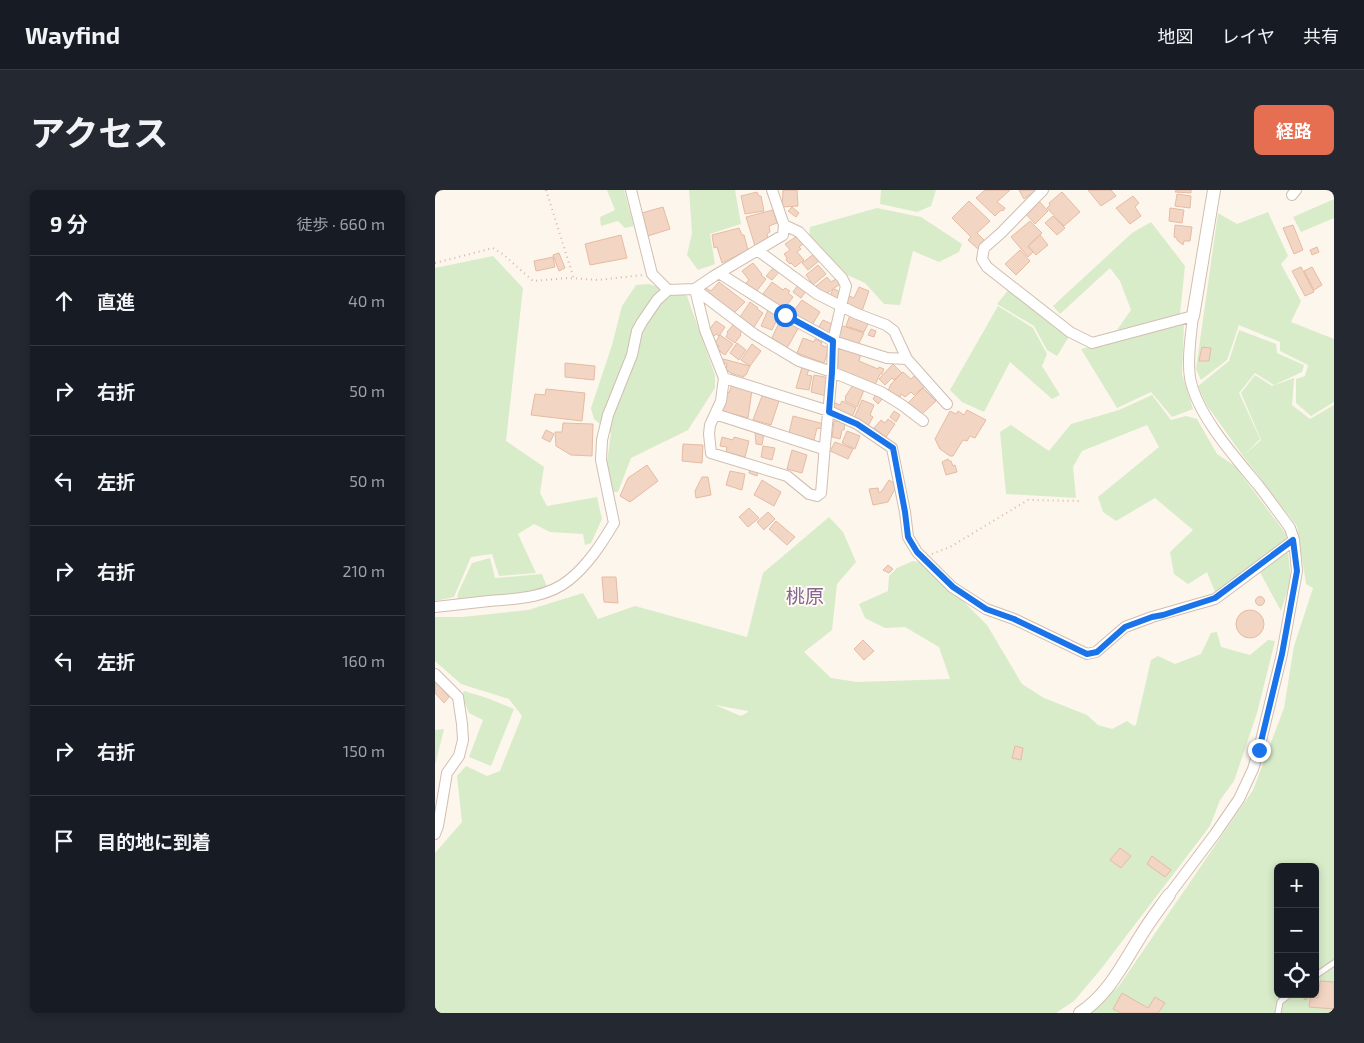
<!DOCTYPE html>
<html lang="ja">
<meta charset="utf-8">
<style>
:root{--surface:#171b24;--page:#242831;--text:#f1f3f6;--muted:#9ea1a6;--line:#363941;--accent:#e76f51}
body{margin:0;font-family:"Exo 2","Noto Sans JP",sans-serif;background:var(--page);color:var(--text)}
.controls{position:absolute;right:15px;bottom:15px;display:grid;overflow:hidden;border-radius:8px;box-shadow:0 2px 8px #0003}
.controls button{width:45px;height:45px;display:grid;place-items:center;padding:0;border:0;border-bottom:1px solid var(--line);background:var(--surface);color:var(--text);font:25px sans-serif}
.stop{position:absolute;width:15px;height:15px;margin:-11px;border:4px solid #1a73e8;border-radius:50%;background:#fff}
.stop.end{background:#1a73e8;border-color:#fff;box-shadow:0 1px 5px #0008}
.list{margin:0;padding:0;list-style:none}
h2{display:flex;justify-content:space-between;align-items:center;height:65px;margin:0;padding:0 20px;font-size:21px}
h2 small{font-size:16px;font-weight:400;color:var(--muted)}
.list li{display:grid;grid-template-columns:32px 1fr auto;gap:15px;align-items:center;box-sizing:border-box;height:90px;padding:0 20px;border-top:1px solid var(--line)}
.list b{display:block;font-size:19px;white-space:nowrap}
.list em{font-size:16px;font-style:normal;color:var(--muted)}
.icon{flex:none;width:28px;height:28px;fill:none;stroke:currentColor;stroke-width:2;stroke-linecap:round;stroke-linejoin:round}
.map{position:relative;flex:none;width:899px;height:823px;overflow:hidden;border-radius:8px}
header{display:flex;align-items:center;gap:30px;box-sizing:border-box;height:70px;padding:0 25px;background:var(--surface);border-bottom:1px solid var(--line)}
header strong{font-size:24px}
nav{display:flex;gap:28px;margin-inline-start:auto;font-size:18px}
.intro{display:flex;align-items:center;justify-content:space-between;box-sizing:border-box;height:120px;padding:0 30px}
h1{margin:0;font-size:35px}
.button{padding:12px 22px;border-radius:8px;background:var(--accent);color:#fff;font-size:18px;font-weight:700}
main{display:flex;gap:30px;padding:0 30px}
aside{flex:1;background:var(--surface);border-radius:8px;box-shadow:0 2px 8px #0003}
.map>svg:first-child{display:block}
.green{fill:#d8ecc9;fill-rule:evenodd}
.building{fill:#f3d5c3;stroke:#e6bba3}
.lines{fill:none;stroke-linecap:round;stroke-linejoin:round}
.service-casing{stroke:#d1beb0;stroke-width:7}
.minor-casing{stroke:#d1beb0;stroke-width:12}
.tertiary-casing{stroke:#d1beb0;stroke-width:14}
.path{stroke:#d9b8a5;stroke-width:2;stroke-dasharray:1 4;stroke-linecap:butt}
.service{stroke:#fff;stroke-width:5}
.minor{stroke:#fff;stroke-width:10}
.tertiary{stroke:#fff;stroke-width:12}
.route{stroke:#1a73e8;stroke-width:6}
.labels{text-anchor:middle;stroke-width:4;stroke-linejoin:round;paint-order:stroke}
.quarter-label{font-size:19px;fill:#846695;stroke:#fffaf3}
</style>
<header>
<strong>Wayfind</strong>
<nav><a>地図</a><a>レイヤ</a><a>共有</a></nav>
</header>
<div class="intro"><h1>アクセス</h1><a class="button">経路</a></div>
<main>
<aside>
<h2>9 分<small>徒歩 · 660 m</small></h2>
<ul class="list">
<li><svg class="icon" aria-label="ahead" viewBox="0 0 24 24"><path d="M12 20V5M6 11l6-6 6 6"/></svg><div><b>直進</b></div><em>40 m</em></li>
<li><svg class="icon" aria-label="right" viewBox="0 0 24 24"><path d="M7 20v-9h11M14 6l5 5-5 5"/></svg><div><b>右折</b></div><em>50 m</em></li>
<li><svg class="icon" aria-label="left" viewBox="0 0 24 24"><path d="M17 20v-9H6M10 6l-5 5 5 5"/></svg><div><b>左折</b></div><em>50 m</em></li>
<li><svg class="icon" aria-label="right" viewBox="0 0 24 24"><path d="M7 20v-9h11M14 6l5 5-5 5"/></svg><div><b>右折</b></div><em>210 m</em></li>
<li><svg class="icon" aria-label="left" viewBox="0 0 24 24"><path d="M17 20v-9H6M10 6l-5 5 5 5"/></svg><div><b>左折</b></div><em>160 m</em></li>
<li><svg class="icon" aria-label="right" viewBox="0 0 24 24"><path d="M7 20v-9h11M14 6l5 5-5 5"/></svg><div><b>右折</b></div><em>150 m</em></li>
<li><svg class="icon" aria-label="arrive" viewBox="0 0 24 24"><path d="M6 21V4h12l-3 4 3 4H6"/></svg><div><b>目的地に到着</b></div></li>
</ul>
</aside>
<div class="map">
<svg width="899" height="823" viewBox="0 0 899 823">
<rect width="100%" height="100%" fill="#fdf6ec"/>
<path class="green" d="M172 0H189L199 36 190 38 183 31 166 36 165 27 180 20Z
M254 0H300L306 34 275 44 280 74 263 80 252 65 257 43Z
M446 0H501L496 16 482 22 445 14Z
M899 9V28L866 42 858 27Z
M442 18 486 27 527 54 524 62 504 72 478 61 465 115 449 114 430 93 408 83 374 48 375 37Z
M833 22 853 66 846 74 866 111 856 132 899 149V212L876 226 861 213V189L870 186 873 175 845 161V152L804 135 792 170 766 190 761 179 783 23 802 34Z
M716 32 750 76 745 124 682 140 696 120 685 91 675 78 625 124 618 116 697 43Z
M58 66 88 98 71 251 109 277 105 303 112 316 162 307 167 329 156 353 150 355 148 344 115 342 99 334 83 344 101 383 64 386 57 364 36 367 19 407 0 411V78Z
M214 94 252 106 280 185V198L253 240 196 268 183 302H178L172 272 176 243 159 229 156 218 177 155 187 116 201 95Z
M575 98 635 145 622 166 612 160 599 136 562 114Z
M563 116 598 138 612 164 607 176 625 205 617 209 575 172 549 222 527 212 515 200Z
M749 133 747 184 758 219 737 227 716 202 682 218 646 159Z
M804 140 841 154 842 163 869 175 867 182 839 195 820 183 804 203 825 249 809 265 826 250 806 203 820 185 837 196 859 188 857 215 875 229 899 215V823H654L684 796 818 600 849 518 859 456 878 398 871 394 862 336 808 266 771 214 763 196 794 171ZM843 677H880V804H843Z
M717 205 736 230 751 226 762 229 782 264 800 276 851 344 856 389 846 421 820 373 780 402 772 382 753 394 739 384 735 362 758 340 720 308 681 331 668 322 663 307 724 257 712 235 647 261 638 277 641 308 571 304 565 242 576 235 614 261 636 234 684 220Z
M394 327 408 342 421 372 402 394 397 440 369 462 396 488 422 492 515 489 504 457 470 437 450 438 430 428 424 414 453 401 454 386 462 378 478 371 490 373 552 435 587 494 609 508 652 525 663 535 677 539 692 531 699 536 701 535 716 470 723 466 740 474 766 464 776 443 782 442 786 457 815 465 833 450 840 451 822 523 799 591 785 610 775 636 666 779 639 811 621 823H0V663L27 632 22 586 31 576 52 586 65 581 87 526 74 509 26 494 0 471V427H27L93 420 148 403 163 429 200 416 312 447 328 383ZM280 515 313 521V522L306 526Z
M55 368 60 388 107 384 112 397 87 403 22 412 23 403 37 373Z
M29 501 52 508 79 519 56 576 34 567 48 530 34 523 27 506Z
M9 539 0 575V540Z"/>
<path class="building" d="M348 0H362L363 16 347 17Z
M550 0H575L562 12 570 18 569 20 565 21 560 26 541 8Z
M584 0H601L589 9Z
M653 0H676L681 6 666 16Z
M741 0H756V3L740 2Z
M322 2 324 6H326L329 21 310 24 306 6Z
M627 2 645 22 629 36 612 18 615 15 614 13Z
M742 4 756 6 755 18 740 16Z
M698 6 704 13 700 17 706 26 695 34 681 18Z
M603 10 613 21 600 34 590 23Z
M534 11 555 31 542 43 551 52 543 59 533 50 536 47 517 28Z
M228 17 235 39 213 46 207 23Z
M357 17 364 23 361 27 353 21Z
M735 18 749 20 747 33 734 31Z
M338 20 342 33 334 36 335 42 332 44 333 49 320 56 311 27Z
M618 26 630 38 622 45 610 33Z
M595 31 607 43 593 56 598 62 593 67 576 47Z
M740 35 757 37 755 51H749L748 55 742 50V48L739 47Z
M858 35 868 60 859 64 848 38Z
M304 38 307 45H309L313 60 287 73 282 57 279 58 277 45Z
M186 45 192 68 155 75 150 54Z
M605 45 613 55 601 65 593 56Z
M362 46 368 54 364 57 366 59 362 62 369 70 360 77 356 73 355 74 351 70 352 68 349 64 355 60 350 54Z
M882 57 884 62 877 65 875 60Z
M585 60 595 71 581 85 570 74Z
M124 63 130 78 124 81 118 65Z
M379 64 385 70 373 80 367 73Z
M118 67 120 77 101 81 99 71Z
M318 73 327 84 326 85 331 89 321 102 314 98 311 93 314 90 307 81Z
M383 75 391 84 378 95 371 85Z
M339 77 345 81 337 90 331 86Z
M866 77 879 102 870 106 857 81Z
M877 77 887 95 879 100 869 81Z
M392 87 396 92 401 89 405 94 388 106 381 96Z
M284 92 310 112 298 124 269 101 271 98 276 101Z
M337 92 348 100 350 98 355 101 353 103 358 107 348 120 328 104Z
M363 95 371 101 366 108 358 102Z
M424 97 434 101 427 121 409 114 412 105 419 108Z
M400 99 406 103 401 111 394 108 397 101Z
M367 110 385 122 377 135 357 123Z
M315 112 323 118 322 119 328 123 319 137 305 127Z
M333 120 344 125 337 140 326 136Z
M415 125 434 132 429 142 411 136Z
M347 126 364 137 352 158 337 148Z
M388 130 397 134 394 143 383 138Z
M281 131 290 137 284 146 281 144 279 146 273 141Z
M298 135 307 141 305 144 306 145 300 153 291 147 293 143 292 142Z
M405 135 429 143 423 155 402 148Z
M436 139 441 141 439 147 433 145Z
M285 145 298 154 290 165 282 159 284 156 280 153Z
M368 148 379 152 380 149 387 152 386 155 394 158 389 173 362 163Z
M302 153 311 160 304 170 295 163Z
M317 154 326 161 315 176 306 170Z
M408 155 426 163 424 171 443 179 444 177 449 179 447 184H445L440 195 403 180V159Z
M767 157 776 158 774 171H764Z
M288 169 315 176 311 185H309V187L295 183V182L291 180 292 174 287 172Z
M130 173 160 176 159 190 130 187Z
M458 174 467 183 459 190 457 188 450 195 444 189Z
M367 177 374 179 372 185 377 186 374 200 361 198Z
M468 182 476 189 479 186 482 188 483 187 491 195 479 205 476 202 470 207 466 204 465 207 453 201 456 194Z
M379 185 395 188 391 206 376 202Z
M297 194 317 200 313 228 287 221 292 202 294 203Z
M418 195 429 200 422 217 410 211 411 207H410Z
M488 198 501 211 486 225 473 213Z
M111 199 150 203 147 231 96 225 100 204 110 205Z
M442 203 448 208 443 214 438 209Z
M327 206 344 211 336 235 318 230Z
M427 210 439 215 435 225 438 227 433 236 419 228Z
M407 211 421 218 417 227 398 218 400 213 405 215Z
M532 220 551 230 540 248 535 246 532 251 528 250 518 266H515L505 259 500 249 515 221 521 224 523 221 529 225Z
M459 221 465 225 461 232 455 227Z
M358 226 389 234 388 239 382 238 379 250 354 243Z
M453 229 460 234 451 247 439 238 446 230 450 233Z
M399 231 410 232 409 240H407L405 249 397 247Z
M128 233 158 234 157 266 136 265 121 256 120 242H127Z
M111 240 119 244 115 252 107 248Z
M320 241 329 243 327 255 321 254Z
M412 241 425 246 420 259 407 253Z
M287 247 298 250 299 247 314 251 310 267 291 262 292 257 285 256Z
M400 252 418 259 413 269 395 261Z
M248 254 268 255 267 273 247 271Z
M328 256 340 258 337 270 326 267Z
M357 260 372 265 367 283 352 279Z
M513 269 514 271H516L518 276 520 275 522 282 511 285 507 272Z
M212 275 223 291 195 312 185 306 193 288Z
M315 279 323 281 322 286 314 283Z
M295 281 310 284 307 300 291 295Z
M267 287H273L276 305 261 308 260 301Z
M327 290 346 302 339 316 319 305Z
M454 290 462 295 453 312 438 315 434 299 443 298 444 303 446 302Z
M314 318 324 328 313 337 304 327Z
M333 322 340 329 329 340 322 332Z
M341 331 360 347 352 355 334 339Z
M453 375 458 379 454 383 448 380Z
M167 387H181L183 413 169 412Z
M820.5 411a4.5 4.5 0 1 1 9 0a4.5 4.5 0 1 1-9 0Z
M801 434a14 14 0 1 1 28 0a14 14 0 1 1-28 0Z
M428 450 439 461 429 470 419 459Z
M0 491 14 507 9 513 0 503Z
M580 556 588 558 586 570 577 568Z
M685 658 696 666 686 678 675 670Z
M717 666 736 680 730 687 712 674Z
M885 791 899 792V819L874 817 876 806 883 808Z
M687 803 713 818 720 807 730 813 723 823H686L678 819Z
M866 804H878L870 810Z"/>
<g class="lines">
<g class="service-casing">
<path id="service" d="M880 786 899 773
M843 823 845 812 855 804"/>
</g>
<g class="minor-casing">
<path id="minor" d="M196 0 217 84 233 100
M608 0 566 43 549 58 547 69 552 77 635 142 657 153 758 126C756 146 752 168 755 188 762 225 799 266 823 295 834 309 844 323 855 338L859 350 862 381 847 464 824 559 818 579 804 609 780 644 734 705
M857 5 861 0
M322 60 382 104 420 123 451 135 459 141 472 169 512 214
M284 83 350 125 398 151 452 168 472 169
M260 99 270 140 289 188 286 211 275 235 274 244 276 263 352 286 374 304 382 306 386 303 390 255
M260 99 319 144 364 171 397 182 446 202 467 215 488 231
M289 188 394 221 422 234 457 258 470 322 473 347 482 362 517 397 551 419 579 429 652 464 661 462 690 437 717 427 780 409 859 350
M280 224 385 258 390 255 397 182 398 151 406 116 411 96 407 88 364 42 349 35
M0 417C18 415 36 413 54 411 81 409 112 408 134 390 153 375 167 353 179 333L166 270 167 250 173 225 197 165 202 141 207 132 222 110 233 100 260 99 279 86 348 45 349 35 337 0
M0 484 23 507 27 534 28 550 24 566 12 583 3 636 0 644"/>
</g>
<g class="tertiary-casing">
<path id="tertiary" d="M758 126 779 0
M645 823C673 805 688 774 705 747 714 732 724 719 734 705"/>
</g>
<path class="path" d="M111 0 139 89
M0 73 58 58 69 65 98 91 133 88 163 90 208 85
M497 364 515 357 593 310 646 311"/>
<use href="#service" class="service"/>
<use href="#minor" class="minor"/>
<use href="#tertiary" class="tertiary"/>
</g>
<g class="lines">
<path class="route" d="M350 125 398 151 397 182 394 222 422 234 458 258 470 322 473 347 482 362 518 397 551 419 579 429 652 464 662 462 690 437 717 427 728 425 780 408 858 350 862 381 847 464 824 560"/>
</g>
<g class="labels">
<g class="quarter-label">
<text x="370" y="413">桃原</text>
</g>
</g>
</svg>
<div class="controls">
<button>+</button>
<button>−</button>
<button><svg class="icon" aria-label="locate" viewBox="0 0 24 24"><circle cx="12" cy="12" r="6"/><path d="M12 2v4M12 18v4M2 12h4M18 12h4"/></svg></button>
</div>
<div class="stop" style="left:350px;top:125px"></div>
<div class="stop end" style="left:824px;top:560px"></div>
</div>
</main>
